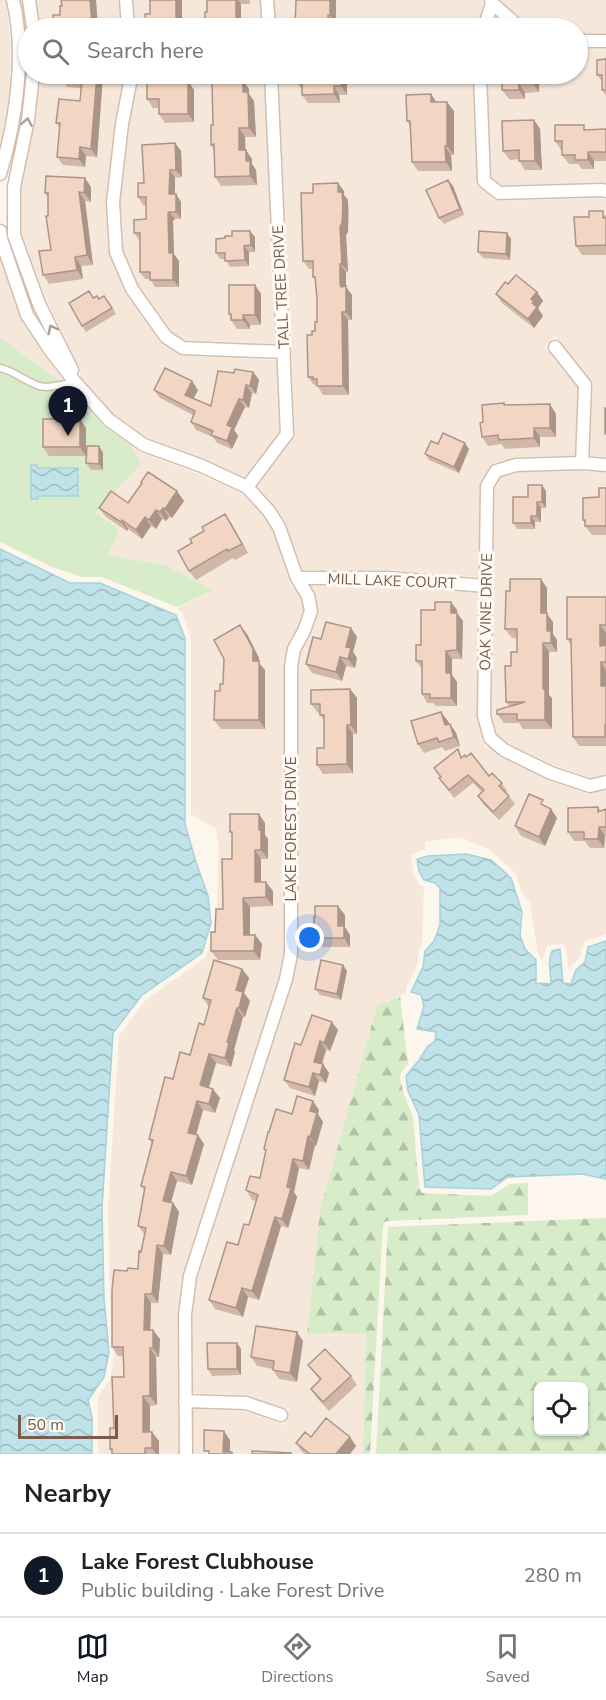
<!DOCTYPE html>
<meta charset="utf-8">
<style>
:root{--surface:#fff;--page:#f6f6f6;--text:#222;--muted:#767676;--line:#e0e0e0;--accent:#111827}
body{margin:0;font-family:"Nunito Sans",sans-serif;background:var(--page);color:var(--text)}
.controls{position:absolute;right:18px;bottom:18px;display:grid;overflow:hidden;border-radius:9px;box-shadow:0 2px 4px #0004}
.controls button{width:54px;height:54px;display:grid;place-items:center;padding:0;border:0;border-bottom:2px solid var(--line);background:var(--surface);color:var(--text);font:30px sans-serif}
.scale{position:absolute;left:18px;bottom:15px;width:100px;box-sizing:border-box;padding-left:6px;border:3px solid #7a5c4d;border-top:0;font-size:16px;line-height:21px;white-space:nowrap;color:#7a5c4d;-webkit-text-stroke:4px #fffaf3;paint-order:stroke}
.you{position:absolute;left:310px;top:938px;width:21px;height:21px;margin:-15px;border:4px solid #fff;border-radius:50%;background:#1a73e8;box-shadow:0 0 0 9px #1a73e833}
.badge{display:grid;place-items:center;width:39px;height:39px;border-radius:50%;background:var(--accent);color:#fff;font-size:20px;font-weight:700}
.pin{position:absolute;translate:-50% -50px;filter:drop-shadow(0 2px 3px #0008)}
.pin::after{content:'';position:absolute;top:32px;width:21px;height:18px;background:inherit;clip-path:polygon(0 0,100% 0,50% 100%)}
.list{margin:0;padding:0;list-style:none}
h2{display:flex;justify-content:space-between;align-items:center;height:78px;margin:0;padding:0 24px;font-size:26px}
h2 small{font-size:20px;font-weight:400;color:var(--muted)}
.list li{display:grid;grid-template-columns:39px 1fr auto;gap:18px;align-items:center;box-sizing:border-box;height:84px;padding:0 24px;border-top:2px solid var(--line)}
.list b{display:block;font-size:22px;white-space:nowrap}
.list p{margin:0;font-size:20px;white-space:nowrap;color:var(--muted)}
.list em{font-size:20px;font-style:normal;color:var(--muted)}
.icon{flex:none;width:33px;height:33px;fill:none;stroke:currentColor;stroke-width:2;stroke-linecap:round;stroke-linejoin:round}
.map{position:relative;flex:none;width:606px;height:1454px;overflow:hidden}
.search{position:absolute;background:var(--surface);box-shadow:0 2px 4px #0004;left:18px;right:18px;top:18px;height:66px;display:flex;align-items:center;gap:15px;box-sizing:border-box;padding:0 21px;border-radius:33px;color:var(--muted);font-size:22px}
.sheet{height:162px;background:var(--surface)}
nav{display:flex;justify-content:space-around;align-items:center;box-sizing:border-box;height:84px;border-top:2px solid var(--line);background:var(--surface);font-size:16px;color:var(--muted)}
nav a{display:grid;justify-items:center;gap:3px}
nav .on{color:var(--accent)}
.map>svg:first-child{display:block}
.residential{fill:#f5e8da}
.green{fill:#d8ecc9}
.forest{fill:url(#forest-firs);fill-rule:evenodd}
.water{fill:url(#water-waves);stroke:#a5d3da;stroke-width:1.5}
.lines{fill:none;stroke-linecap:round;stroke-linejoin:round}
.lane-casing{stroke:#d1beb0;stroke-width:9}
.street-casing{stroke:#d1beb0;stroke-width:15}
.lane{stroke:#fff;stroke-width:6}
.street{stroke:#fff;stroke-width:12}
.wall{fill:#d1b7a8}
.shaded-wall{fill:#aa9588}
.building{fill:#f3d5c3;stroke:#aa9588;stroke-width:1.5}
.oneway{stroke:#af9d94}
.labels{text-anchor:middle;stroke-width:6;stroke-linejoin:round;paint-order:stroke}
.street-label{font-size:15px;fill:#7a5c4d;stroke:#fffaf3}
</style>
<div class="map">
<svg width="606" height="1454" viewBox="0 0 606 1454">
<defs>
<pattern id="forest-firs" width="22" height="20" patternUnits="userSpaceOnUse" patternTransform="scale(1.5)"><rect width="22" height="20" fill="#d8ecc9"/><path d="M5 1l3.5 6h-7zM16 11l3.5 6h-7z" fill="#b4c2a5"/></pattern>
<pattern id="water-waves" width="16" height="10" patternUnits="userSpaceOnUse" patternTransform="scale(1.5)"><rect width="16" height="10" fill="#bfe3e8"/><path d="M0 5q4-4 8 0t8 0" fill="none" stroke="#a0bbbe"/></pattern>
</defs>
<rect width="100%" height="100%" fill="#fdf6ec"/>
<path class="residential" d="M0 0H6L11 43 10 95 0 149Z
M36 0H118L121 28H40Z
M133 0H260L262 28H135Z
M274 0H484V2L477 28H276Z
M499 0H606V34H578V28H550L521 19Z
M578 49H606V183L602 182 501 186 491 177 487 74H578Z
M40 74H123V83L115 123 106 200 110 256 127 294 160 342 183 356 278 360 280 432 245 478 204 459 147 438 113 414 81 378 79 368 46 300 21 233V188L34 121Z
M137 74H264L277 344 185 340 170 331 138 285 122 250 120 202 129 125 137 83Z
M278 74H473L477 181 480 187 495 200 499 201 601 198 606 199V457L589 456 591 385 590 380 555 336 545 346 578 388 575 456 516 457 494 463 490 467 480 486 479 577 389 570H302L285 522 273 506 257 487 292 439 294 434 291 345Z
M0 258 21 319 45 355 69 388 0 337Z
M131 445 140 452 199 474 243 494 264 516 273 531 290 580V586H294L302 599 304 611 298 628 288 647 284 666V954L279 977 184 1273 178 1314 179 1454H98V1396L110 1380 114 1353 110 1299 108 1208 119 1036 146 1000 206 957 216 925 219 848 216 829 191 814V638L182 612 177 608 214 590 165 565 108 555 95 514 141 464Z
M582 471 606 473V774L590 778 554 765 508 743 496 733 491 715 494 488 500 478 517 472Z
M311 586H388L479 593 477 715 483 736 481 740 484 743 485 748 489 747 502 757 549 780 588 794 606 790V934L584 942 579 958 571 966 569 971 566 948 563 944 549 945 546 948 542 962 538 954 530 903 522 892 516 874 489 849 459 837 425 842V849L412 854 411 858 414 875 419 884 424 887 422 945 419 950 417 965 406 988V993L377 1006 320 1210 307 1334 366 1333 363 1454H193L192 1409 245 1411 285 1425 289 1410 246 1395 192 1393V1316L197 1278 292 982 298 956V667L301 652 311 634 318 614 315 594Z"/>
<path class="green" d="M0 337 69 388 70 392 75 393 104 426 131 445 141 464 95 513 119 529 108 555 165 565 214 590 177 607 102 577H82L52 567 0 542Z"/>
<path class="forest" d="M400 996 408 1064 401 1073 400 1077 403 1092 413 1117 419 1188 422 1193 491 1196 510 1184 528 1183V1215L387 1221 383 1223 370 1454H363L366 1333 307 1334 320 1210 377 1006Z
M606 1218V1454H376L388 1227ZM584 1386V1432H538V1386Z"/>
<path class="water" d="M31 465H37V468H78V496H38V499H31Z
M0 549 70 583H100L176 615 185 638V824L196 862 208 896 211 923 202 953 142 995 113 1033 102 1208 104 1299 109 1352 104 1377 88 1400 92 1417V1454H0Z
M466 854 491 860 511 878 522 912 520 935 525 949 536 960V983L551 984C551 969 547 965 552 951L560 949 563 983 571 984 576 970 585 962 588 947 606 941V1179L582 1174 508 1177 491 1189 425 1187 419 1115 408 1091 406 1076 419 1060 428 1046 435 1041 436 1032 417 1029 424 1006 421 995 411 992 423 967 425 951 434 941 440 925V888L435 883 424 880 419 871 417 859 428 856Z"/>
<g class="lines">
<g class="lane-casing">
<path id="lane" d="M0 368C16 371 30 386 45 387 54 387 65 384 75 382"/>
</g>
<g class="street-casing">
<path id="street" d="M29 0 33 28
M126 0 128 28
M267 0 269 28
M492 3 518 26 525 28
M484 28 492 3 491 0
M578 41H606
M33 74 28 120 14 187V235L39 304 72 370
M130 74V83L122 124 113 202 116 252 132 289 166 337 183 348 284 352
M480 74 484 181 499 193 602 190 606 191
M0 174C16 121 26 54 13 0
M0 231 1 239 27 315 50 350 75 382 109 420 144 445 202 466 247 487 269 511 279 527 297 578 308 596 311 611 304 631 294 649 291 666V954L286 979 190 1276 185 1315 186 1454
M555 347 585 385 582 463
M606 465 582 463 516 465 496 471 487 486 484 716 490 738 504 750 551 773 590 786 606 782
M247 487 287 434 271 74
M297 578H388L486 586
M185 1401 246 1403 281 1415"/>
</g>
<use href="#lane" class="lane"/>
<use href="#street" class="street"/>
</g>
<path class="wall" d="M61 0H96L98 28H53L60 15 62 6Z
M207 0H250V4H241V19H246L252 27V28H209L205 23 207 12Z
M336 0V24H334V28H295Z
M606 59V96L602 90V81L597 75Z
M61 74H102L103 75 97 157 86 156 85 167 63 165 57 157 60 128 56 123 80 101 81 88 67 87 61 78Z
M502 74H539V92L525 93V99H509L502 90Z
M347 78V95H339L340 103H308L302 95V90L296 81Z
M188 81 194 90V122L165 123 159 114V108H153L147 99Z
M249 89V94L254 101 256 137H245V150L252 159V164L256 170 257 185 221 186 215 177 214 149 211 145 213 125Z
M437 102 454 111V155H451L452 171H418L412 162 411 127 407 121Z
M534 120 540 129 542 170H525L519 161V159L510 160 503 151Z
M606 129V161H594V169H582L578 164H569L562 155V150H561L555 141 588 130Z
M175 143 181 151 182 177 175 178V194L181 202V219H175L173 221 174 254 179 261V287H155L150 279H145L140 272V241L134 233 146 219V205H143L138 197Z
M453 186 464 215 444 224 439 218Z
M91 187V202L85 201 93 265 81 266 83 279 49 284 43 275 51 250 48 216V197L45 193Z
M344 191V195L348 200 349 214 348 232 346 235 348 272H346V287L352 295V320H348L349 395H323L317 385H314L308 377 312 335 315 331 317 322V299L316 280 313 277V269H309L303 261Z
M606 215V255H582L576 246 589 217Z
M255 237V252H249V266L230 267 225 259H220L216 253Z
M511 239 510 260 483 258 478 252Z
M508 284 537 292 543 301 538 308 543 316 534 328 502 303 496 294Z
M255 285 261 294V325H250V329H237L231 320V317L229 314Z
M94 298 109 302 116 314 86 332 82 326Z
M253 372 259 380 256 394 252 393 249 408 245 407 234 430 238 436 232 449 217 443 213 437 196 430 191 422 193 415 160 398 154 390H198L194 398 211 406 234 373Z
M504 403 506 405 556 414V437H540V447L505 449 501 444 488 446 482 437 483 422Z
M80 419 86 428V456H49L43 447Z
M438 444 469 449 459 473 429 460 425 454Z
M99 446 103 453V470H91L86 463Z
M141 482 184 501 172 518 169 517 166 521 162 519 156 529 151 526 142 539 128 529 127 531 106 517 99 508 128 503 142 483Z
M606 488V535H592L585 526V524L583 520Z
M546 491V508H541V522H535V529H517L513 523 528 497Z
M231 523 248 553 235 560 233 558 196 580 189 571Z
M547 588V614L553 622V634L557 640V652H549V695L552 698V729H523L519 723H504L497 714 510 707 506 702 511 666 517 652V638H512L505 629Z
M606 597V746H579L573 737 571 645 567 639Z
M451 602 457 610V613L463 621 462 659H452V675L457 682V706H436L433 703H427L422 694V669L416 661 435 610Z
M351 628 357 637 353 652 357 658 355 668 346 666 342 681 312 673 306 664 321 639Z
M247 634 259 658V663L265 670V729H221L214 720 220 691Z
M350 689 357 698V734H353V773L323 774 317 765 324 748V720L320 715V713H318L311 704Z
M448 721 449 724H450L456 733 460 746 445 751 442 747 424 753 418 744Z
M463 756 489 776 502 783 507 791 506 792 515 804 499 820 483 804 478 796 482 792 473 783 454 798 439 778 440 777 434 768Z
M598 807 601 811 606 809V836H605L604 848H590L585 841H574L568 832Z
M551 809 557 818 545 846 521 836 515 826Z
M265 823V835L268 839V859H261V882L273 891V906L250 907V935H255L262 944 260 960H218L211 951 215 932 223 909 232 859V834L230 832Z
M345 915V927L350 935V947H320L314 938Z
M242 969 249 978 244 993 250 1001 245 1017H243L234 1050 235 1052 231 1067 216 1063 208 1087 220 1098 215 1113 203 1110 196 1135 204 1144 192 1185 177 1181 171 1202 173 1203 179 1212 171 1255 163 1254 158 1303H151L150 1330 160 1339 159 1357H156L157 1405 150 1406V1432L159 1441V1454H112V1452L110 1449 124 1377 123 1356H118L112 1347 127 1271 138 1269 145 1235 138 1226 145 1191 141 1186 152 1144 149 1139 173 1079 190 1055 204 1025 209 1007 203 998Z
M347 971 341 1000 320 995 315 989Z
M338 1030 330 1051 326 1050 322 1064H323L329 1073 326 1083 319 1081 315 1096 290 1088 284 1080 301 1045Z
M319 1110 318 1114 323 1122 316 1146 315 1145 309 1170 299 1168 294 1192 297 1197 288 1228 281 1226 259 1300 248 1297 243 1317 215 1309 209 1300 249 1225 256 1201 252 1200 246 1190 260 1178 266 1152 264 1149 269 1132 292 1114Z
M303 1341 297 1382 279 1379 273 1370V1369L257 1366 251 1357Z
M241 1349V1375L212 1376 208 1369Z
M308 1365 351 1376 357 1385 329 1411 317 1398 311 1389 320 1380Z
M311 1437 356 1446 350 1454H305L302 1452 296 1443Z"/>
<path class="shaded-wall" d="M90 0H96L98 28H95L92 24Z
M176 0H182V28H176Z
M236 0H238L241 4V27L236 19Z
M330 0H336V24L330 15Z
M328 15 334 24V28H328Z
M246 19 252 27V28H246Z
M97 74H102L103 75 97 157 91 149Z
M182 74H187L188 90 182 82Z
M341 74H343L347 78V95L341 86Z
M533 74H539V92L533 83Z
M243 80 249 89V94L254 101 256 137 249 128 243 92Z
M188 81 194 90V122L188 114Z
M519 83 525 93V99L519 90Z
M334 86 339 95 340 103 334 94Z
M431 94 437 103 431 102Z
M447 102 454 111V155L447 146Z
M534 120 540 129 542 170 535 161Z
M239 128 245 137 246 159 239 150Z
M175 143 181 151 182 177 176 170Z
M445 146 451 155 452 171 446 162Z
M80 147 86 156 85 167 79 159Z
M246 150 252 159V164L256 170 257 185 250 176 246 161Z
M588 152 594 161V169L588 160Z
M170 170 175 178V202L169 194Z
M85 178 91 187V202L84 193Z
M448 180 453 186 464 215 460 209Z
M338 183 344 191V195L348 200V232L346 235 348 272 342 264Z
M79 192 85 201 93 265 87 255Z
M176 194 181 202V219L176 212Z
M169 212 175 219 173 221 174 254 179 261V287L173 280 169 253 168 213Z
M250 231 255 237V252L251 245Z
M507 233 511 239 510 260 506 254Z
M244 246 249 252V266L245 260Z
M75 257 81 266 83 279 77 270Z
M340 264 346 272V287L352 295V320L346 312 340 284Z
M255 285 261 294V325L255 315Z
M537 292 543 301 538 308 543 316 534 328 528 319 532 303 531 299Z
M342 312 348 320 349 395 343 386Z
M243 315 250 325V329L243 320Z
M253 372 259 380 256 394 250 386Z
M192 381 198 390 191 403 185 395Z
M246 385 252 393 249 408 243 400Z
M239 399 245 407 234 430 238 436 232 449 227 441V425Z
M550 404 556 414V437L550 428Z
M80 419 86 428V456L80 447Z
M534 428 540 437V447L534 438Z
M465 443 469 449 459 473 454 467Z
M99 446 103 453V470L99 464Z
M542 485 546 491V508L542 502Z
M177 491 184 501 172 518 165 509Z
M537 502 541 508V522L537 516Z
M163 508 169 517 166 521 160 512Z
M156 510 162 519 156 529 149 520Z
M225 514 231 523 248 553 242 544Z
M531 516 535 522V529L531 523Z
M145 517 151 526 142 539 136 530Z
M122 520 128 529 127 531 121 522Z
M541 579 547 588V614L553 622V634L557 640V652L551 643 541 613Z
M451 602 457 610V621L451 613Z
M457 613 463 621 462 659 457 650Z
M240 625 247 634 259 658V663L265 670V729L259 720Z
M600 625 606 633V654L600 646Z
M351 628 357 637 353 652 357 658 355 668 348 659 346 647Z
M543 643 549 652V695L552 698V729L545 720 543 689Z
M446 651 452 659V675L457 682V706L451 698 446 673Z
M340 657 346 666 342 681 336 672Z
M601 662 606 670V693L601 686Z
M350 689 357 698V734L351 725Z
M441 712 448 721 452 734 445 725Z
M450 724 456 733 460 746 454 737Z
M347 725 353 734V773L347 764Z
M551 809 557 818 545 846 539 837Z
M259 814 265 823V835L268 839V859L261 850 259 830Z
M599 827 605 836 604 848 598 839Z
M255 850 261 859V891L255 882Z
M266 882 273 891V906L266 897Z
M243 898 250 907V944L244 935Z
M338 906 345 915V927L350 935V947L344 938 338 926Z
M255 935 262 944 260 960 254 951Z
M343 965 347 971 341 1000 337 994Z
M242 969 249 978 244 993 250 1001 245 1017 239 1008 236 990Z
M237 1008 243 1017 234 1050 235 1052 231 1067 225 1058 227 1042Z
M332 1022 338 1030 330 1051 324 1043Z
M320 1041 326 1050 320 1070 314 1062Z
M209 1054 216 1063 207 1094 200 1085Z
M323 1064 329 1073 326 1083 320 1075Z
M313 1073 319 1081 315 1096 309 1087Z
M213 1089 220 1098 215 1113 209 1104Z
M197 1101 203 1110 194 1142 188 1133Z
M313 1101 319 1110 318 1114 323 1122 316 1146 310 1137V1111Z
M198 1135 204 1144 192 1185 186 1176Z
M308 1136 315 1145 309 1170 303 1161Z
M293 1159 299 1168 294 1192 297 1197 288 1228 282 1219Z
M171 1172 177 1181 169 1210 163 1201Z
M173 1203 179 1212 171 1255 164 1246Z
M275 1217 281 1226 259 1300 252 1291Z
M157 1245 163 1254 158 1303 152 1294Z
M242 1288 248 1297 243 1317 236 1308Z
M145 1294 151 1303 150 1339 144 1330Z
M153 1330 160 1339 159 1357 153 1348Z
M297 1332 303 1341 297 1382 290 1373Z
M237 1343 241 1349V1375L237 1369Z
M150 1348 156 1357 157 1405 150 1396Z
M143 1396 150 1406V1441L143 1432Z
M224 1431 230 1440V1454L223 1452Z
M152 1432 159 1441V1454H156L152 1448Z
M350 1437 356 1446 350 1454H336Z"/>
<path class="building" d="M61 0H90L92 24H81V28H53V15H60V6H62Z
M150 0H176V28H146L145 14H150Z
M207 0H236V19H246V28H213V23H205V12H207Z
M296 0H330V15H328V28H295Z
M606 59V90H602V75H597V60Z
M61 74H97L91 149 80 147 79 159 57 157 60 123H56L59 99 80 101 82 80 61 78Z
M149 74H182V82L188 81V114H159V99H147V82H149Z
M296 74H341V86H334V94L302 95V81H296Z
M502 74H533V83H519V90H502Z
M243 80V92H248L249 128H239V150H246V161H250V176L215 177 214 144 211 145V125H213L212 81Z
M431 94V102H447V146H445L446 162H412L410 121H407L406 95Z
M534 120 535 161H519V150L503 151 502 121Z
M555 125H584V130L606 129V152H588V160H575V155H562V141H555Z
M175 143 176 170H170L169 194H176V212H169L168 213 169 253H173V280H150V272H140V233H134V220L146 219V197H138V183H144L142 145Z
M46 176 85 178 84 193 79 192 87 255 75 257 77 270 43 275 39 251 51 250 46 216H48V193H45Z
M448 180 460 209 439 218 426 190Z
M338 183V192H342L343 205 342 223 340 227 342 264H340V284L341 287 346 286V312H342L343 386H317V379H313V377H308L307 335H312V331H315V322H317V299L315 277H313V261H303L301 193H313V184Z
M589 211H603V218H606V245L576 246 574 217H589Z
M232 231H250L251 245 244 246 245 260 225 261V253H216V239L225 238V236H232Z
M479 231 507 233 506 254 478 252Z
M516 275 537 292 531 299 534 301 532 303 537 307 528 319 496 294 505 282 508 284Z
M229 285H255V315H243V320H231V314H229Z
M89 291 93 298 97 296 99 299 104 296 112 308 82 326 69 303Z
M165 368 192 381 185 395 211 406 218 371 234 373 235 369 253 372 250 386 246 385 243 400 239 399 227 425 232 427 227 441 211 435 213 431 191 422 195 411 154 390Z
M504 403V405L550 404V428H534V438L499 440 498 435 482 437 480 423 483 422 482 405Z
M605 408H606V434H605Z
M43 419H80V447H43Z
M443 433 465 443 454 467 425 454 431 441 438 444Z
M87 446H99V464L86 463Z
M148 472 177 491 165 509 163 508 160 512 156 510 149 520 145 517 136 530 122 520 121 522 99 508 111 491 128 503 142 483 141 482Z
M528 485H542V502H537V516H531V523H513V497H528Z
M599 488H606V526H585V520H583V498L599 497Z
M225 514 242 544 228 551 227 549 189 571 178 551 192 543 190 539 204 531 202 527Z
M510 579H541V613H547V631H551V643H543V689H545V720H517V714H497V710L525 702H506L505 666H511V652H517V629H505L506 591H510Z
M567 597H606V625H600V646L606 645V662H601V686H606V725H605V737H573L571 639H567Z
M435 602H451V613H457V650L446 651V673H451V698H430V694H422V661H416V645H421V610H435Z
M326 622 351 628 346 647 351 648 348 659 340 657 336 672 306 664 313 637 321 639Z
M240 625 253 649V661H259V720H214L215 691H220V684H223L224 659 214 640Z
M350 689 351 725H347V764L317 765V748H324V715H320V704H311V690Z
M441 712 445 725 450 724 454 737 439 742 437 738 418 744 411 721Z
M458 749 461 758 465 755 466 757 471 753 489 776 492 773 502 783 499 786 509 796 493 812 478 796 484 790 468 775 449 790 439 778 441 777 434 768Z
M529 794 543 800 541 804 551 809 539 837 515 826Z
M598 807V812L606 809V827H599L598 839H584V832H568V808Z
M230 814H259V830H261V850H255V882H266V897L243 898 244 935H255L254 951H211V932H215L216 909H223L222 859H232V832H230Z
M315 906H338V926H344V938H314V917H315Z
M214 960 242 969 236 990 243 992 239 1008H237L227 1042 229 1043 225 1058 209 1054 200 1085 213 1089 209 1104 197 1101 188 1133 198 1135 186 1176 171 1172 163 1201 173 1203 164 1246 157 1245 152 1294H145L144 1330H153V1348H150V1396H143V1432H152V1448H145V1454H112V1449H110V1428H114L112 1377H124L123 1347H112V1291L114 1270 127 1271 128 1268 138 1269 139 1251 141 1252 146 1228 138 1226 145 1187 141 1186 153 1140 149 1139 165 1077 173 1079 180 1052 190 1055 199 1023 204 1025 211 1000 203 998Z
M321 960 343 965 337 994 315 989Z
M312 1015 332 1022 324 1043 320 1041 314 1062 323 1064 320 1075 313 1073 309 1087 284 1080 295 1043 301 1045Z
M297 1096 313 1101 310 1111 317 1113 310 1137 308 1136 303 1161 293 1159 287 1187 291 1188 282 1219 275 1217 252 1291 242 1288 236 1308 209 1300 227 1242 238 1245 244 1224 249 1225 258 1195 246 1190 250 1176 260 1178 266 1150 264 1149 268 1132H269L276 1109 292 1114Z
M256 1326 297 1332 290 1373 273 1370 274 1361 251 1357Z
M207 1343H237V1369H208Z
M325 1349 351 1376 323 1402 311 1389 321 1379 308 1365Z
M326 1418 350 1437 336 1454H310L296 1443 305 1432 311 1437Z
M204 1430 224 1431 223 1452H232V1454H209V1451H204Z
M252 1451 291 1453V1454H252Z"/>
<defs><path id="oneway-chevron" d="M-2-3.5L2.5 0L-2 3.5" fill="none" stroke-width="1.6" stroke-linecap="round" stroke-linejoin="round" transform="scale(1.5)"/></defs>
<g class="oneway">
<use href="#oneway-chevron" transform="translate(27 122) rotate(-80)"/>
<use href="#oneway-chevron" transform="translate(52 329) rotate(-117)"/>
</g>
<g class="labels">
<g class="street-label">
<text transform="translate(281 287) rotate(-93)" y="5">TALL TREE DRIVE</text>
<text transform="translate(392 581) rotate(2)" y="5">MILL LAKE COURT</text>
<text transform="translate(486 612) rotate(-89)" y="5">OAK VINE DRIVE</text>
<text transform="translate(291 829) rotate(-90)" y="5">LAKE FOREST DRIVE</text>
</g>
</g>
</svg>
<div class="controls">
<button><svg class="icon" aria-label="locate" viewBox="0 0 24 24"><circle cx="12" cy="12" r="6"/><path d="M12 2v4M12 18v4M2 12h4M18 12h4"/></svg></button>
</div>
<div class="scale">50 m</div>
<div class="you"></div>
<div class="pin badge" style="left:68px;top:436px">1</div>
<div class="search"><svg class="icon" aria-label="search" viewBox="0 0 24 24"><circle cx="10" cy="10" r="6"/><path d="M15 15l6 6"/></svg>Search here</div>
</div>
<section class="sheet">
<h2>Nearby<small></small></h2>
<ul class="list">
<li><span class="badge">1</span><div><b>Lake Forest Clubhouse</b><p>Public building · Lake Forest Drive</p></div><em>280 m</em></li>
</ul>
</section>
<nav>
<a class="on"><svg class="icon" aria-label="map" viewBox="0 0 24 24"><path d="M3 6l6-2 6 2 6-2v14l-6 2-6-2-6 2zM9 4v14M15 6v14"/></svg>Map</a>
<a><svg class="icon" aria-label="directions" viewBox="0 0 24 24"><path d="M12 3l9 9-9 9-9-9zM9 14v-3h6M13 9l2 2-2 2"/></svg>Directions</a>
<a><svg class="icon" aria-label="saved" viewBox="0 0 24 24"><path d="M7 4h10v16l-5-4-5 4z"/></svg>Saved</a>
</nav>
